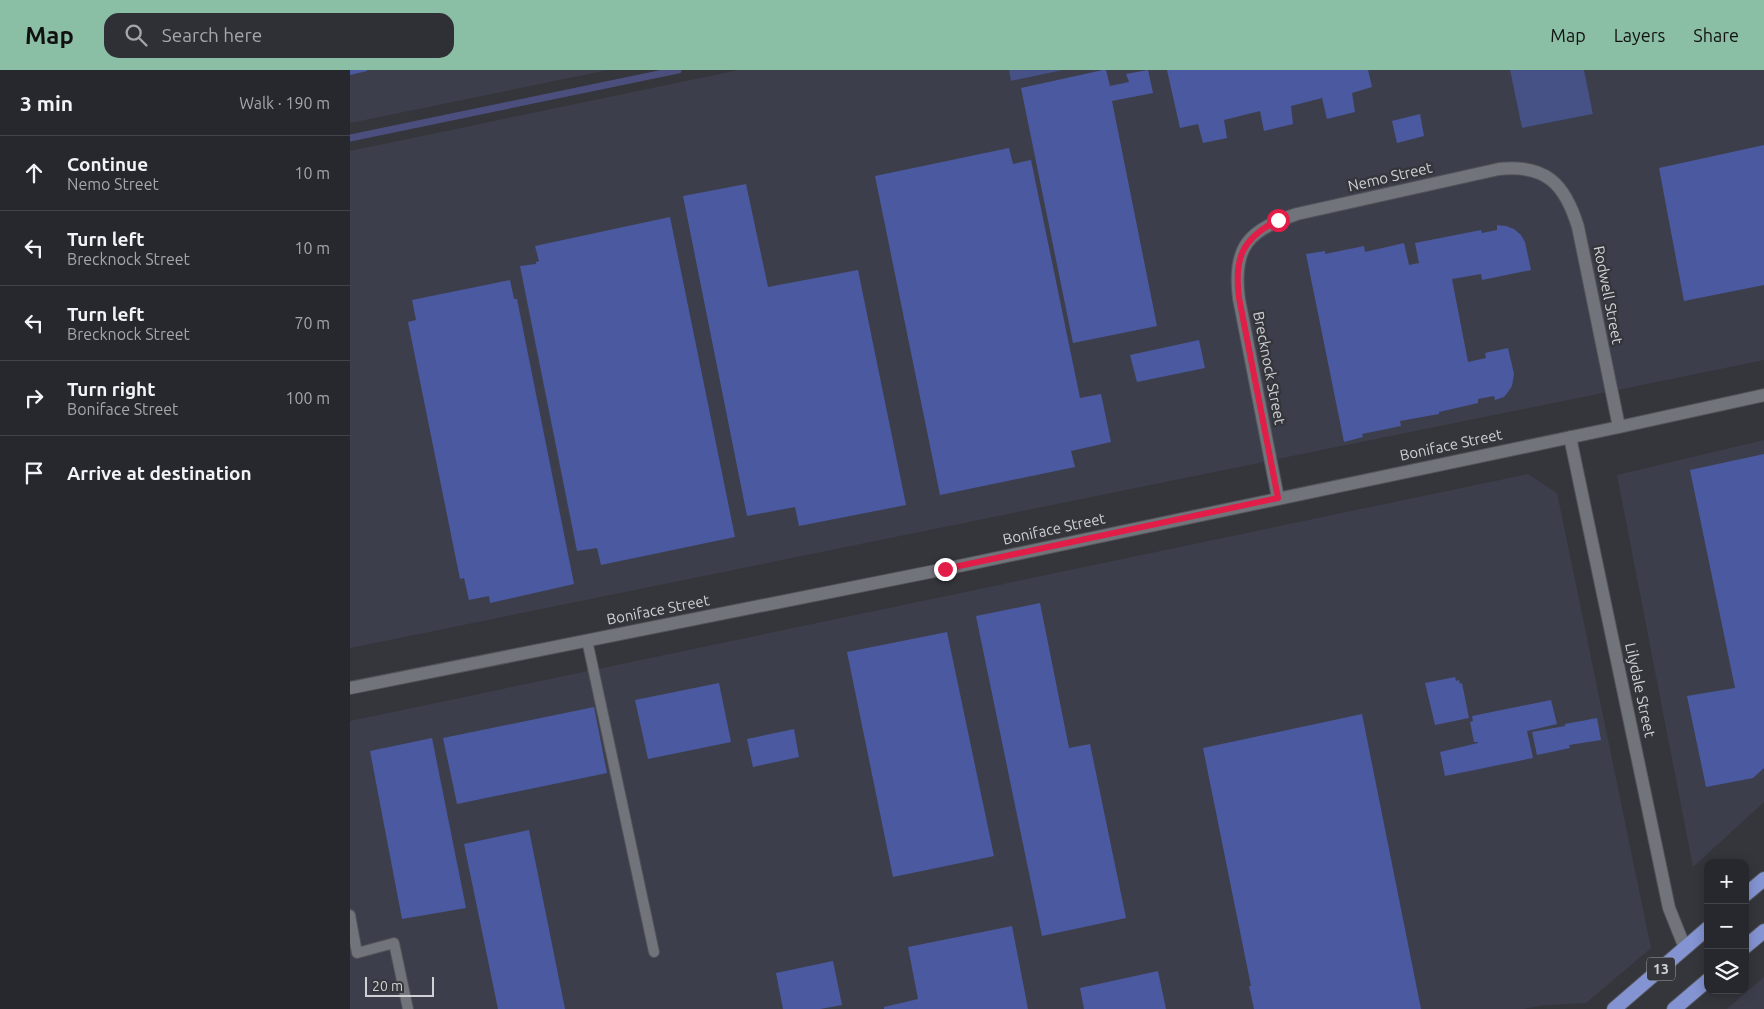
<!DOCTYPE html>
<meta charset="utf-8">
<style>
:root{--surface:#27282d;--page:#2f3035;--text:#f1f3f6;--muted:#a4a6aa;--line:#434449;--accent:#8abfa5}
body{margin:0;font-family:Ubuntu,sans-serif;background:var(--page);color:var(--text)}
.controls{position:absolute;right:15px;bottom:15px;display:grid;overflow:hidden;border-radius:10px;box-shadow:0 2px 12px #0003}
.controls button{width:45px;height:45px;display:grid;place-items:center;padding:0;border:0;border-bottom:1px solid var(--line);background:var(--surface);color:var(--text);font:25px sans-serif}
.scale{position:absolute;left:15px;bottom:12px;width:69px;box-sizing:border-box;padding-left:5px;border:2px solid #d0d1d5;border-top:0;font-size:14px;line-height:18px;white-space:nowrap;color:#d0d1d5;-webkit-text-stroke:4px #34363c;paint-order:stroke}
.stop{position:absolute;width:15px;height:15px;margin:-11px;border:4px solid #e11d48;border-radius:50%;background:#fff}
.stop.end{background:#e11d48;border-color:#fff;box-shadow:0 1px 5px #0008}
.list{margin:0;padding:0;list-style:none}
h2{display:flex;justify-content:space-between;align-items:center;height:65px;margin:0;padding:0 20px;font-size:21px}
h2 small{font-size:16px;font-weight:400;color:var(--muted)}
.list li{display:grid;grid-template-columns:32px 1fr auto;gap:15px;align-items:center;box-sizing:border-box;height:75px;padding:0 20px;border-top:1px solid var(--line)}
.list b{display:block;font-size:19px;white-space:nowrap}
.list p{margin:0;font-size:16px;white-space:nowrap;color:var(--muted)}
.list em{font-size:16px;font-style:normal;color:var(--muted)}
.icon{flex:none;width:28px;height:28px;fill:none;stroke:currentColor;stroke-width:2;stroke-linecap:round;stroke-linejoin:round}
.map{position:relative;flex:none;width:1414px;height:939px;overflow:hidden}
header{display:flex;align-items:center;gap:30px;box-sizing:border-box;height:70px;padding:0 25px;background:var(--accent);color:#111}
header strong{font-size:24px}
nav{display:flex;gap:28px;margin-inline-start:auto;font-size:18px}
.search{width:350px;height:45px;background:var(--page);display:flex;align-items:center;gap:12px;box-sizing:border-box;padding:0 18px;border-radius:15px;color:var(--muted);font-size:19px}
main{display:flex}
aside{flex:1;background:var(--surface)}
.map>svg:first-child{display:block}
.built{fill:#3c3f4b}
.green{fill:#465286}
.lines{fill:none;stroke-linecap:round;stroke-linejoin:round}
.stream{stroke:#4c4f7d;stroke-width:7}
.building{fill:#4b59a0}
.service-casing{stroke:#525358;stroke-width:12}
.minor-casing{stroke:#525358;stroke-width:14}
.trunk-casing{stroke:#525358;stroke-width:16}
.service{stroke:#72747b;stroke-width:10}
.minor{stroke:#72747b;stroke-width:12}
.trunk{stroke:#8494d2;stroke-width:14}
.route{stroke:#e11d48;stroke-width:6}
.labels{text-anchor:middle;stroke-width:5;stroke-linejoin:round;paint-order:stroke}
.shield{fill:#34363c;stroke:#a1a2a7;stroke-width:1}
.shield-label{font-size:14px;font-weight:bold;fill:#d0d1d5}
.street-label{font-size:15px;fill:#d0d1d5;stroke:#34363c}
</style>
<header>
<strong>Map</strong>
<div class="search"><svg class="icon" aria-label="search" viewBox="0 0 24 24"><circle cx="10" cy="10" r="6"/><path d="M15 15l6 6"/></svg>Search here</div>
<nav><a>Map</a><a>Layers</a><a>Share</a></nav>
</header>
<main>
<aside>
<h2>3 min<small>Walk · 190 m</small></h2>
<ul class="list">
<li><svg class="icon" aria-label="ahead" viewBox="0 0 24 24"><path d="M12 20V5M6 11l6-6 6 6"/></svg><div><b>Continue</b><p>Nemo Street</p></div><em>10 m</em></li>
<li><svg class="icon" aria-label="left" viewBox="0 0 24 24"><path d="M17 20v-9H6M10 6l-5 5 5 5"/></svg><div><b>Turn left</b><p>Brecknock Street</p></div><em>10 m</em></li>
<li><svg class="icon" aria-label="left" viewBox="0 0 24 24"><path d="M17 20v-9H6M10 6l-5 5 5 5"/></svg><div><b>Turn left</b><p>Brecknock Street</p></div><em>70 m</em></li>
<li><svg class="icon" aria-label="right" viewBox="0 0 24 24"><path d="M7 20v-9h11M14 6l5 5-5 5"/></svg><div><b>Turn right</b><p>Boniface Street</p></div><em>100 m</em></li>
<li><svg class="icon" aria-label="arrive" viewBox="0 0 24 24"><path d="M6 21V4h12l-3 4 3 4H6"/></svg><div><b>Arrive at destination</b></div></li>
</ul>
</aside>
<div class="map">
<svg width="1414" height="939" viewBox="0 0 1414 939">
<rect width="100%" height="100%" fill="#34363c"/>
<path class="built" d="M0 0H258L0 53Z
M389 0H659L661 11 713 0H1160L1172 58 1243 44 1234 0H1414V290L0 578V81Z
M1414 370V732L1343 797 1267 405Z
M1178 404 1207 423 1301 878 1236 933 1195 935 1173 939H0V651Z
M1414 907V939H1377Z"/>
<path class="green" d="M659 0H713L661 11Z
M1160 0H1234L1243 44 1172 58Z"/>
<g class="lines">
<path class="stream" d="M0 68 328 0"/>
</g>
<path class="building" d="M0 0H17V1L0 5Z
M753 0H756L760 16 779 12 776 4 798 0 803 23 762 31 807 256 723 273 671 18Z
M817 0H1018L1022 17 1002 23 1005 42 977 49 972 28 941 36 943 54 914 61 910 41 874 50 877 68 853 73 848 54 830 58Z
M1070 44 1074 66 1047 73 1042 51Z
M1414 75V215L1334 231 1309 98Z
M659 78 663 94 681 90 730 328 751 324 761 372 721 381 725 397 590 425 525 106Z
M396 114 418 217 508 200 556 435 449 456 445 437 397 446 333 126Z
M320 147 385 467 251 495 247 478 227 481 170 196 186 194V192L189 191 185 176Z
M1147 155 1156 156 1164 159 1171 165 1175 172 1181 200 1132 210 1131 204 1102 209 1118 292 1136 288 1135 283 1158 278 1164 304 1162 316 1158 322 1154 327 1145 330 1144 326 1128 329V333L1089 342V344L1050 351 1051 356 1012 364 1013 367 994 372 956 184 975 181V184L1014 176 1015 182 1054 173 1059 195 1069 193 1065 173 1131 160 1132 163 1147 160Z
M160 210 164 229H167L224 514 140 533 139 526 119 530 114 508 110 509 58 252 66 250 62 230Z
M849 270 855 298 787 312 780 285Z
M1414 384V698L1403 708 1356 717 1337 626 1385 618 1340 400Z
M690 533 719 678 740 674 776 848 692 866 626 546Z
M597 562 644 786 543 807 497 582Z
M1105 607 1106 611 1109 610 1110 614 1112 613 1119 648 1085 655 1075 613Z
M369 613 381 672 298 689 285 630Z
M1201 630 1207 654 1177 661 1183 688 1095 706 1090 682 1128 673V672H1124L1120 652 1123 651 1122 646Z
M244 637 257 703 107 734 93 668Z
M1012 644 1071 939H904L899 916H901L853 678Z
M1247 648 1251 670 1219 675 1220 678 1187 685 1182 662 1215 656V654Z
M444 659 449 687 403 697 397 669Z
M82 668 116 838 52 849 20 681Z
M179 760 215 939H148L114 774Z
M662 856 678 939H534V937L568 929 558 877Z
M483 891 492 935 470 939H433L426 903Z
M808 901 816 939H734L730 918Z"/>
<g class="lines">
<g class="service-casing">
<path id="service" d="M237 570 304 882
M0 845 7 883 44 873 58 939"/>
</g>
<g class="minor-casing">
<path id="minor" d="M1220 367 1319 838 1335 878
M928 428 889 229C882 176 899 160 947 144L1149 99C1196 94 1215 114 1228 157L1269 357
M0 618 595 499 1269 357 1414 325"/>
</g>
<g class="trunk-casing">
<path id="trunk" d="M1395 825 1414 809
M1395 877 1414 861
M1264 939 1358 858
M1324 939 1358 910"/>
</g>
<use href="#service" class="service"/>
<use href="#minor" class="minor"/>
<use href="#trunk" class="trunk"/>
</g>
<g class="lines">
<path class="route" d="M595 499 928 428 889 228C884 189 891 169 928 150"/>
</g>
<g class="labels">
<rect class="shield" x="1297" y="887.5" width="28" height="23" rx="4"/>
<g class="shield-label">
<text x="1311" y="904">13</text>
</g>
<g class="street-label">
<text transform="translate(1040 107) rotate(-13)" y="5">Nemo Street</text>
<text transform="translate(1258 225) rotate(79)" y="5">Rodwell Street</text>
<text transform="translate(919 298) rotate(79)" y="5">Brecknock Street</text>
<text transform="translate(1101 375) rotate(-12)" y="5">Boniface Street</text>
<text transform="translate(704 459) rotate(-12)" y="5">Boniface Street</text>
<text transform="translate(308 540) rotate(-11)" y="5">Boniface Street</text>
<text transform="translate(1290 620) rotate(78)" y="5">Lilydale Street</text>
</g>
</g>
</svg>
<div class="controls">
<button>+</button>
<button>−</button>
<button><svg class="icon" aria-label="layers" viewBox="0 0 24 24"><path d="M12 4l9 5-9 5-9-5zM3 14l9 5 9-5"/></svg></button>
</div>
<div class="scale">20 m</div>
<div class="stop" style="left:928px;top:150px"></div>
<div class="stop end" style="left:595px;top:499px"></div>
</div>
</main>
